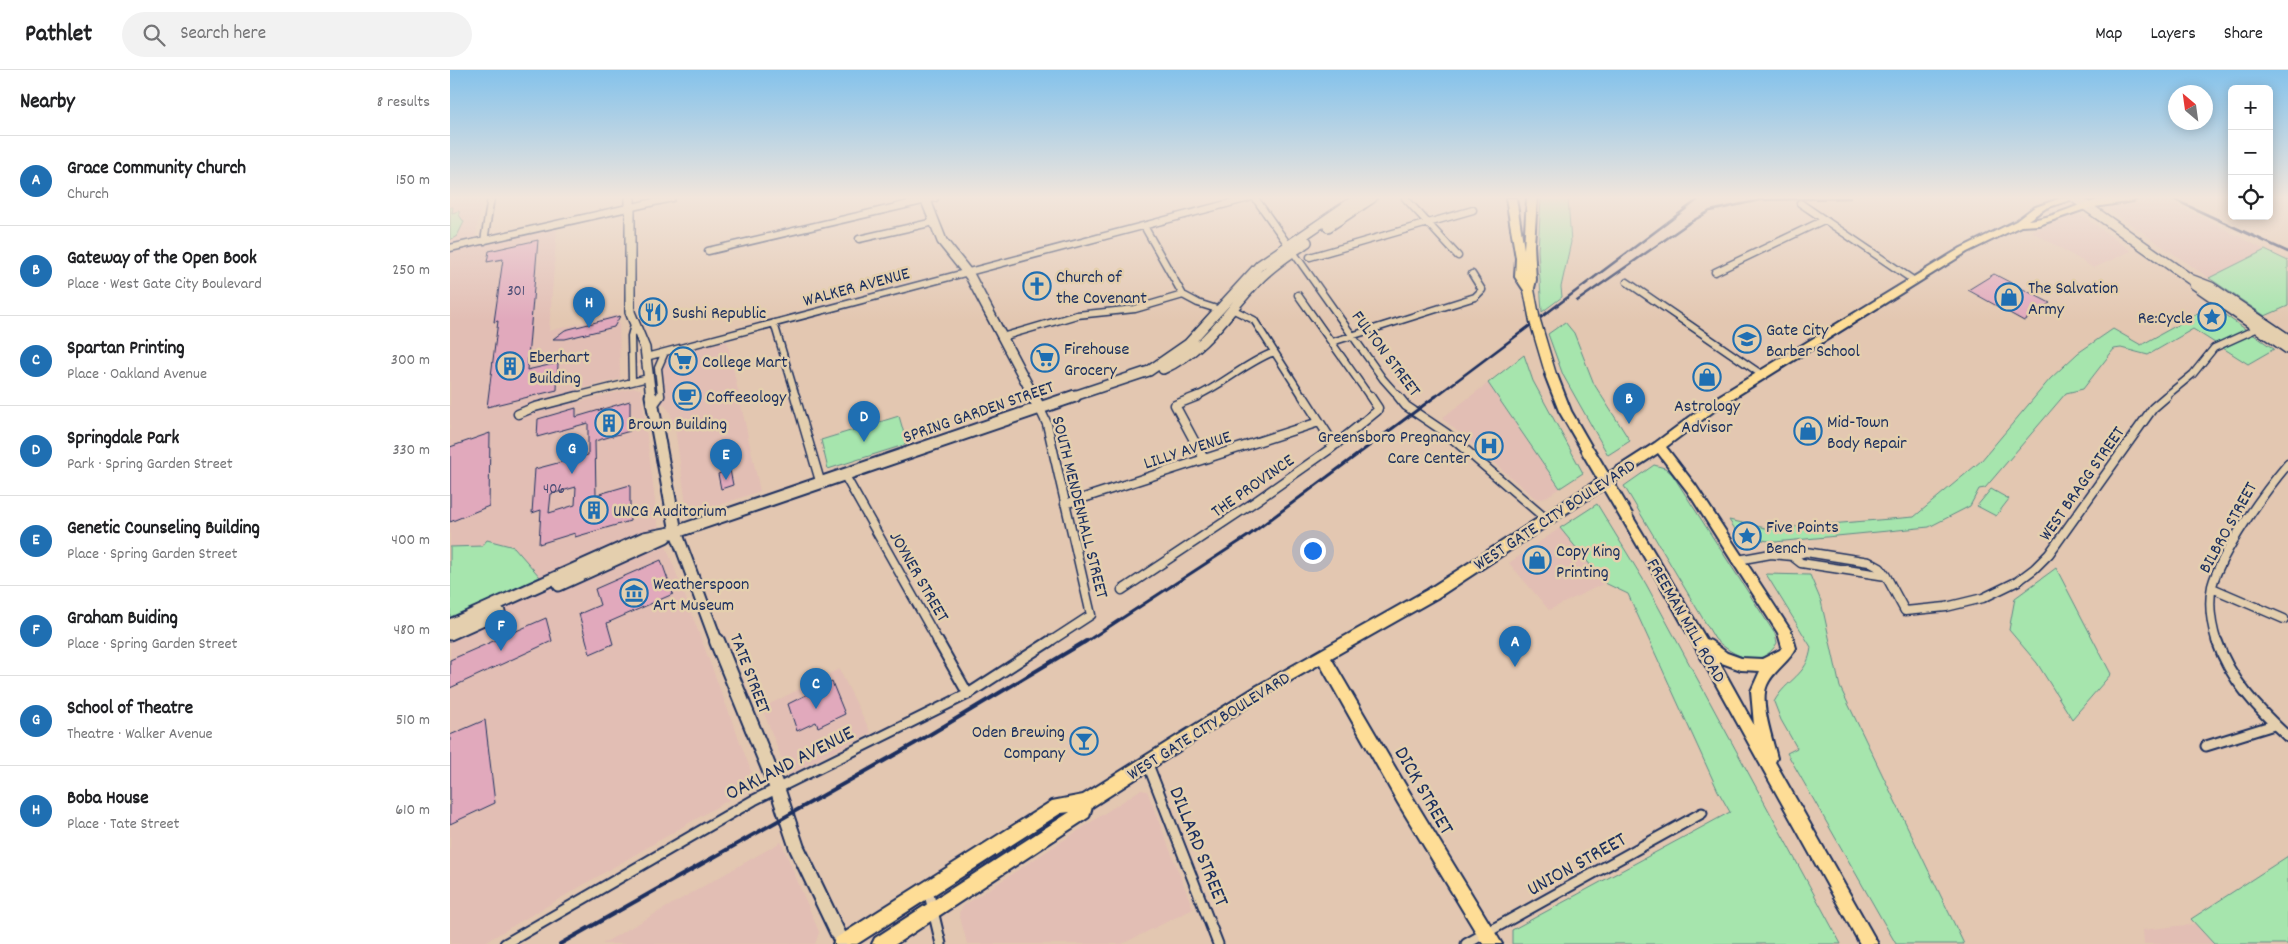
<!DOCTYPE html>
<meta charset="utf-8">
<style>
:root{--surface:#fff;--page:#f2f2f2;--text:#202124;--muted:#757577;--line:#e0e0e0;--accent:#1f6fb2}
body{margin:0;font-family:Dekko,sans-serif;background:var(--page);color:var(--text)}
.controls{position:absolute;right:15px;top:15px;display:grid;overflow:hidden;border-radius:8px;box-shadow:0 2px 12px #0003}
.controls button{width:45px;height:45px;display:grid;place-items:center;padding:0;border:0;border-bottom:1px solid var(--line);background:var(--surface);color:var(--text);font:25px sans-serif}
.compass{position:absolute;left:1718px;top:15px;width:45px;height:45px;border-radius:50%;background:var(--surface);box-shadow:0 2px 12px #0003;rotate:331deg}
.you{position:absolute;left:862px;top:480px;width:18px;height:18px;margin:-12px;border:4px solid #fff;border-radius:50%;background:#1a73e8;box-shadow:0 0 0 8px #1a73e833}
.badge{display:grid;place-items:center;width:32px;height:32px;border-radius:50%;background:var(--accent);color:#fff;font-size:16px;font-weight:700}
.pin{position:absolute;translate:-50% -41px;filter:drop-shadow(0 1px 2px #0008)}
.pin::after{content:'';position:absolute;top:26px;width:18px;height:15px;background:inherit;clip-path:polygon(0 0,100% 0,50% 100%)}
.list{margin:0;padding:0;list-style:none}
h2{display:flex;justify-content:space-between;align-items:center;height:65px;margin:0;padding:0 20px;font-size:21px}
h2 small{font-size:16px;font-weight:400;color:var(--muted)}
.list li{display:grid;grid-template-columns:32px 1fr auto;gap:15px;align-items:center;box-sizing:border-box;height:90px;padding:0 20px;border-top:1px solid var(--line)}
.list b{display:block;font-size:19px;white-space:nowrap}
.list p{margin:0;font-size:16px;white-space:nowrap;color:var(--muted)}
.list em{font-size:16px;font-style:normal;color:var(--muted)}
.icon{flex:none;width:28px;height:28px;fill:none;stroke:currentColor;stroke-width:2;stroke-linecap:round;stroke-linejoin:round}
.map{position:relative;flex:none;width:1838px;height:874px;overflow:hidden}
header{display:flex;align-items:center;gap:30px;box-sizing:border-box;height:70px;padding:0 25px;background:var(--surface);border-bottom:1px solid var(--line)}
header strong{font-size:24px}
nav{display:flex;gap:28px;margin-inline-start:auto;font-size:18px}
.search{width:350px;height:45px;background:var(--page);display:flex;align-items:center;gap:12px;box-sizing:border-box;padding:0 18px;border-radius:28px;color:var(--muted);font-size:19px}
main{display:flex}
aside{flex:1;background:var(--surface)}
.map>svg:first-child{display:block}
.built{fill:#e2beb4}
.green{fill:#a6e5ad;stroke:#608a86}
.building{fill:#e1a9bc;stroke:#1b2f5e;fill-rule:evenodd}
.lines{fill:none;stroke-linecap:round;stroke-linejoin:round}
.street-far2-casing{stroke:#1b2f5e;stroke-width:9}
.street-far1-casing{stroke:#1b2f5e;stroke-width:11}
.street-casing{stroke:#1b2f5e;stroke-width:13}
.secondary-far2-casing{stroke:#1b2f5e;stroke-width:12}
.secondary-far1-casing{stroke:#1b2f5e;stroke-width:15}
.secondary-casing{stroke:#1b2f5e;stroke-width:18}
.primary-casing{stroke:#1b2f5e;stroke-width:4}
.street-far2{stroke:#e4cfae;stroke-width:6}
.street-far1{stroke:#e4cfae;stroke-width:8}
.street{stroke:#e4cfae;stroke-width:9}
.secondary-far2{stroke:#e4cfae;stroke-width:9}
.secondary-far1{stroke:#e4cfae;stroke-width:11}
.secondary{stroke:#e4cfae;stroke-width:14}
.primary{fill:#fedd96;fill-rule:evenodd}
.rail-far2{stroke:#1b2f5e;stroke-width:2.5}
.rail-far1{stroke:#1b2f5e;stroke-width:3}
.rail{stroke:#1b2f5e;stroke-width:4}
.primary-bridge-far1-casing{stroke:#1b2f5e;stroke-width:13;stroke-linecap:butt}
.primary-bridge-casing{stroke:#1b2f5e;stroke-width:16;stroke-linecap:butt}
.primary-bridge-far1{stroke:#fedd96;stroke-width:10}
.primary-bridge{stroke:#fedd96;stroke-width:12}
.labels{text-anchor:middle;stroke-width:5;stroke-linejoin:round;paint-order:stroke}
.number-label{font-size:15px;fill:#4c4e76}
.poi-label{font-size:18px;fill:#1b2f5e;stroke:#e4cfae;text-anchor:start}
.street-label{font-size:18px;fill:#1b2f5e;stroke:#e4cfae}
.near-street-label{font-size:21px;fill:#1b2f5e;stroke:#e4cfae}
</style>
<header>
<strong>Pathlet</strong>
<div class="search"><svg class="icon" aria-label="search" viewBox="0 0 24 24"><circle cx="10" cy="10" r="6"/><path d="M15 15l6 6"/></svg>Search here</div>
<nav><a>Map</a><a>Layers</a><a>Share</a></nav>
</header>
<main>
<aside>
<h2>Nearby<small>8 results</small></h2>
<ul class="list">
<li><span class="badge">A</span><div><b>Grace Community Church</b><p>Church</p></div><em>150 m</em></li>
<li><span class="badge">B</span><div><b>Gateway of the Open Book</b><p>Place · West Gate City Boulevard</p></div><em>250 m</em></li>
<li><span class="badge">C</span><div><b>Spartan Printing</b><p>Place · Oakland Avenue</p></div><em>300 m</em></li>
<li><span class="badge">D</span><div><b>Springdale Park</b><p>Park · Spring Garden Street</p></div><em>330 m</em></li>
<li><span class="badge">E</span><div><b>Genetic Counseling Building</b><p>Place · Spring Garden Street</p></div><em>400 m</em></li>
<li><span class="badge">F</span><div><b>Graham Buiding</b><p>Place · Spring Garden Street</p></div><em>480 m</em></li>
<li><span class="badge">G</span><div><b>School of Theatre</b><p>Theatre · Walker Avenue</p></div><em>510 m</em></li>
<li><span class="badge">H</span><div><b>Boba House</b><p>Place · Tate Street</p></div><em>610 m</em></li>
</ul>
</aside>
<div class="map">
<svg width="1838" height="874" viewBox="0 0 1838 874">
<rect width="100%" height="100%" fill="#e3c7b1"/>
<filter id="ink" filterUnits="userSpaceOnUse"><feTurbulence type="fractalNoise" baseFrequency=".02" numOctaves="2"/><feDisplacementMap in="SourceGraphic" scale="10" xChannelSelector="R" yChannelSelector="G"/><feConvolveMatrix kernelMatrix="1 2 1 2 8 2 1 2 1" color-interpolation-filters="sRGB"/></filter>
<g filter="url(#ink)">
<path class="built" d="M0 128H32L24 177 107 159 99 261 169 244 170 309 120 322 119 334 184 318 191 319 208 455 306 714 32 874H0Z
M1710 128 1754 148 1815 180 1759 208 1658 139 1659 137Z
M1623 145 1633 146 1681 181 1644 198 1581 161Z
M277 271 310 421 247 443H241L237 440 225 359 220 342 207 326 205 289Z
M1038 313 1110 418 1093 429 1085 428 992 348Z
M1110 458 1155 513 1099 540 1059 493Z
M389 599 421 663 338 705 312 638Z
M690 720 697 721 743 839 672 874H517L509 843 513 836Z
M331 772 369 862 365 874H152Z
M1745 854 1764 874H1694L1693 860Z"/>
<path class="green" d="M1091 128H1118L1121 172 1111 217 1112 227 1092 242 1088 180Z
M0 137H3L2 143 9 141V145L14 152 7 166 0 170Z
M1815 180 1838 191V236L1815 246 1759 208Z
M1762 236 1824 279 1798 294 1743 259 1698 285 1671 278 1664 279 1633 319 1616 323 1535 418 1529 419 1520 436 1479 457 1325 472 1306 469 1293 471 1279 450 1320 459 1464 447 1531 391 1600 309 1628 283 1663 259 1691 275Z
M1115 252 1124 263 1144 314 1180 371 1158 385 1113 305 1098 264Z
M1074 285 1083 311 1133 403 1110 418 1038 313Z
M449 346 457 374 378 399 371 370Z
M1204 395 1215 398 1222 404 1325 564 1327 573C1311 601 1283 586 1265 569L1174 416Z
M1541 419 1559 429 1546 446 1527 436Z
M1147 434 1196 514 1391 874H1062V860L1280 742 1268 721 1178 524 1155 513 1110 458Z
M37 470 64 477 90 507 0 549V477L32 476Z
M1606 498 1661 604 1622 649 1587 593 1559 560 1565 528Z
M1316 504 1360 505 1371 531 1390 617 1514 874H1446L1337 683 1347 678 1331 650 1324 632C1336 609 1358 606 1361 577Z
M1838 786V874H1764L1741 849Z"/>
<path class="building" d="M88 170 77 300 108 293 107 320 37 337 48 251 44 252 53 189 37 192 39 181Z
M1544 204 1600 233 1574 251 1518 220Z
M170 246 164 257 115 269H103L115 260Z
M180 331V361L145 371 146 425 180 415V451L125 467V463L89 474 91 440 82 443 85 399 138 385V353L87 367 88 349 126 338V347ZM126 417 125 435 99 443 101 424Z
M40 363 39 436 0 452V377Z
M280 400 283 415 271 419 268 404Z
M211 490 223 524 157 553 163 574 140 584 129 544 150 535 145 519Z
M96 548 102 571 0 618V590Z
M382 612 395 644 368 657 366 652 347 661 338 634Z
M35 650 45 733 0 754V665Z"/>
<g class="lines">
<g class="street-far2-casing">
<path id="street-far2" d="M805 128 933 309 949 327
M955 128 1008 186
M1350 133 1463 210
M694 156 733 225
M409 169 484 152
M34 171 41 128
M0 178 222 128
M258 181 485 128
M860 187 1023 140
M1265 202 1374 150
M1177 212 1311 304
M848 225 920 327
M784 240 804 250 853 327
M324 253 346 327
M552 267 627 245 685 239 733 225 748 233 770 240
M882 272 1025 227 1032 220 1022 204
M196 287 799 128
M182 312 181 266 184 255
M122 327 198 308
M209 327 211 325 208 298 215 282
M745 327C773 315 795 293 824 282
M1715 327 1743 304 1764 278 1806 259"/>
</g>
<g class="street-far1-casing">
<path id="street-far1" d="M345 326 370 411
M748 326 725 335 754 389
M853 326 880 368 887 374
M948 326 956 336 996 363 1096 449
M202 337 210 326
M590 339 597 354 641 545 598 573
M68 344 85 337 127 326
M394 404 489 573
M615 434 869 352
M1342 486 1351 493 1436 506
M1288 490 1321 484 1342 486 1356 482 1419 492 1430 498 1436 506 1455 541 1496 537 1533 528 1568 511 1584 499 1599 484 1703 338 1717 326
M1762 518 1834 549
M672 520 806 431 880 379 927 341 928 338 920 326
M1767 573C1761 554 1758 535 1762 516 1771 482 1815 421 1838 394"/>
</g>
<g class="street-casing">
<path id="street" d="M488 571 518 624
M1767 571C1780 610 1809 640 1838 667
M1756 676 1824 655
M697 692 768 874
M478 820 491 874
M55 874 304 730 518 624 600 571
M1016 874 1252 743"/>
</g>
<g class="secondary-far2-casing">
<path id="secondary-far2" d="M180 128V242L195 278 201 327
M475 128 492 171 520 206 584 327
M1625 128 1740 209 1761 217 1838 269
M878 157 922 128
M1744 214 1838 279
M713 299C758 278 775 244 808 210 822 195 840 184 857 172
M621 327 699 301 738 274 810 195 908 128"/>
</g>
<g class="secondary-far1-casing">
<path id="secondary-far1" d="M201 326 226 462 267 573
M583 326 590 339
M109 515 215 467
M0 555 194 468 226 462 625 326
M0 564 49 542"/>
</g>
<g class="secondary-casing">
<path id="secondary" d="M267 571 327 718 347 778 393 874"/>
</g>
<g class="primary-casing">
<path id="primary" d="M1056 128H1066L1074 179 1077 128H1087L1084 175 1086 210 1083 222H1075L1065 207 1066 188Z
M1611 128H1626L1596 138 1578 150C1596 149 1613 141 1630 135 1647 129 1670 126 1688 128L1683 131 1638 138 1589 155 1571 156 1517 182 1272 335 1216 377 1246 416 1341 561 1346 578C1339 592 1323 601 1317 615 1309 632 1323 670 1327 688L1325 692 1428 874H1410L1223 537 1171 447 1173 444H1181L1256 569 1261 571 1277 583 1291 588 1312 589 1330 580 1332 577 1328 563 1238 422 1208 383 987 528 881 588 960 723 1052 874H1033L948 733 870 594 817 624 642 737 639 747 446 874H422L425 868 620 742 611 743 407 874H383L386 868 602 731 633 725 807 616 977 520 1205 373 1264 329 1511 178 1566 151 1583 138ZM1269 592 1291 600 1310 601 1301 621 1304 655Z
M1101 301 1107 305 1121 341 1144 381 1142 384H1134L1109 341 1095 305Z"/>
</g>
<use href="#street-far2" class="street-far2"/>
<use href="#street-far1" class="street-far1"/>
<use href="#street" class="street"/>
<use href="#secondary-far2" class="secondary-far2"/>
<use href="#secondary-far1" class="secondary-far1"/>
<use href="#secondary" class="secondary"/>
<use href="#primary" class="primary"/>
<path class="rail-far2" d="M1721 128 1838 182
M1127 231 1239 153 1260 141 1310 130 1400 128
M985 327 1250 128"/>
<path class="rail-far1" d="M634 573 798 466 986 326"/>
<path class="rail" d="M110 874 464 674 636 571"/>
<g class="primary-bridge-far1-casing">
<path id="primary-bridge-far1" d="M1079 220 1085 251 1101 305"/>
</g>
<g class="primary-bridge-casing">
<path id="primary-bridge" d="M1138 381 1177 447"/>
</g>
<use href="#primary-bridge-far1" class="primary-bridge-far1"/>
<use href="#primary-bridge" class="primary-bridge"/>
</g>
</g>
<linearGradient id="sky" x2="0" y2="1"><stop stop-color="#84c2eb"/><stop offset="0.51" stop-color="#f2e6dc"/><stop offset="1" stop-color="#f2e6dc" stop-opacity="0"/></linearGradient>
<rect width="1838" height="250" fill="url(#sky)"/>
<defs>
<g id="church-ring" transform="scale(1.4375)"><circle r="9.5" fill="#e4cfae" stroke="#1f6fb2" stroke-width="1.5"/><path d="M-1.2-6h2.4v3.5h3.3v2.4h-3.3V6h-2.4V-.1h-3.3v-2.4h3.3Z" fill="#1f6fb2"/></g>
<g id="shop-ring" transform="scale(1.4375)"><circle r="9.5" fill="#e4cfae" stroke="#1f6fb2" stroke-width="1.5"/><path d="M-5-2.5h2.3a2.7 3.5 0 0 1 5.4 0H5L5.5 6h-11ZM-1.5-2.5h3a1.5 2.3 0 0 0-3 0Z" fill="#1f6fb2"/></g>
<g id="restaurant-ring" transform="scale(1.4375)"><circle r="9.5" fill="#e4cfae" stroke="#1f6fb2" stroke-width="1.5"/><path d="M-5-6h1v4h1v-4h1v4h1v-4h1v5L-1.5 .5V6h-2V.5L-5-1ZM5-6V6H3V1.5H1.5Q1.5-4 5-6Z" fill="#1f6fb2"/></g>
<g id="sight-ring" transform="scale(1.4375)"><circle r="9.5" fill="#e4cfae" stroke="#1f6fb2" stroke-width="1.5"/><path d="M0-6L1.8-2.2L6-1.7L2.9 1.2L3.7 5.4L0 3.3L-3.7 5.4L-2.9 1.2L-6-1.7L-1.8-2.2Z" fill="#1f6fb2"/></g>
<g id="school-ring" transform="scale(1.4375)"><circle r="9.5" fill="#e4cfae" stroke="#1f6fb2" stroke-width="1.5"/><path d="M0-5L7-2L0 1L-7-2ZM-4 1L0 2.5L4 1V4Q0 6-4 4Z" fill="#1f6fb2"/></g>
<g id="supermarket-ring" transform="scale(1.4375)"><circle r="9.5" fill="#e4cfae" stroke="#1f6fb2" stroke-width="1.5"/><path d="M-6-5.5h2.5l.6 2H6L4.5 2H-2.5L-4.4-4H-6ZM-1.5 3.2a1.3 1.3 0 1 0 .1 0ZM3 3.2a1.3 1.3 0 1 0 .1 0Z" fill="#1f6fb2"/></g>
<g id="building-ring" transform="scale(1.4375)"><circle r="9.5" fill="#e4cfae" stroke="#1f6fb2" stroke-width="1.5"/><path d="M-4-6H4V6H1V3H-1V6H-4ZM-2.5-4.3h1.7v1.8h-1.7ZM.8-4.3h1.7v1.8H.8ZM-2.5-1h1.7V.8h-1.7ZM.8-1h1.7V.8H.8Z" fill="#1f6fb2"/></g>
<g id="cafe-ring" transform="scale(1.4375)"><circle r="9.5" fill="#e4cfae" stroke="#1f6fb2" stroke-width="1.5"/><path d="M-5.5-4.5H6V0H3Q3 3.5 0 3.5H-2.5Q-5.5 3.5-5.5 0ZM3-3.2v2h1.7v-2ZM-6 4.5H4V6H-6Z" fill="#1f6fb2"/></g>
<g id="hospital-ring" transform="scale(1.4375)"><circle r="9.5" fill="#e4cfae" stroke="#1f6fb2" stroke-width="1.5"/><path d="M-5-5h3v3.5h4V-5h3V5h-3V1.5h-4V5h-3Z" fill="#1f6fb2"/></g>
<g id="museum-ring" transform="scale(1.4375)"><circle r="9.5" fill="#e4cfae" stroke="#1f6fb2" stroke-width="1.5"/><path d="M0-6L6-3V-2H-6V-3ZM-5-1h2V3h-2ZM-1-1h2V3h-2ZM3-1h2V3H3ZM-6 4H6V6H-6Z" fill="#1f6fb2"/></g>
<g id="bar-ring" transform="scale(1.4375)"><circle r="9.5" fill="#e4cfae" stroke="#1f6fb2" stroke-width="1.5"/><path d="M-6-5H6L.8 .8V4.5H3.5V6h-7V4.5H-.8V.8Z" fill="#1f6fb2"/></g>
</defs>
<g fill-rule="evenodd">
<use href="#church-ring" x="587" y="216"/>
<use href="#shop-ring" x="1559" y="227"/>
<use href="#restaurant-ring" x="203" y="242"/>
<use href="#sight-ring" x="1762" y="247"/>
<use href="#school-ring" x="1297" y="269"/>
<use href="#supermarket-ring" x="595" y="288"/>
<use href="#supermarket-ring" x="233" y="291"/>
<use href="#building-ring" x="60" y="296"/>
<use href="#shop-ring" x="1257" y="307"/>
<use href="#cafe-ring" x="237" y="326"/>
<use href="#building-ring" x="159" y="353"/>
<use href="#shop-ring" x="1358" y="361"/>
<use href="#hospital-ring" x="1039" y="376"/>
<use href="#building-ring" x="144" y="440"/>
<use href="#sight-ring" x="1297" y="466"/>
<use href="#shop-ring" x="1087" y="490"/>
<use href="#museum-ring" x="184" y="523"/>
<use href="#bar-ring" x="634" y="671"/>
</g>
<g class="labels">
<g class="number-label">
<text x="66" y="225">301</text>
<text x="104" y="423">406</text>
</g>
<g class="poi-label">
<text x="606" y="212">Church of<tspan x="606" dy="21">the Covenant</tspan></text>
<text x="1578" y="223">The Salvation<tspan x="1578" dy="21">Army</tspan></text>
<text x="222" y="248">Sushi Republic</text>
<text x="1743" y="253" text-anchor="end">Re:Cycle</text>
<text x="1316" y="265">Gate City<tspan x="1316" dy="21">Barber School</tspan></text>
<text x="614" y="284">Firehouse<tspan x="614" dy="21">Grocery</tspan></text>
<text x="79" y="292">Eberhart<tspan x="79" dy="21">Building</tspan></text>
<text x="252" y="297">College Mart</text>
<text x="256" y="332">Coffeeology</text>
<text x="1257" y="341" text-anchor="middle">Astrology<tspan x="1257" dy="21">Advisor</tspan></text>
<text x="1377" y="357">Mid-Town<tspan x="1377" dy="21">Body Repair</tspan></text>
<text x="178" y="359">Brown Building</text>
<text x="1020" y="372" text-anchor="end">Greensboro Pregnancy<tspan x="1020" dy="21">Care Center</tspan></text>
<text x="163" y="446">UNCG Auditorium</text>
<text x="1316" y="462">Five Points<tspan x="1316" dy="21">Bench</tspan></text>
<text x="1106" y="486">Copy King<tspan x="1106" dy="21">Printing</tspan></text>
<text x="203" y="519">Weatherspoon<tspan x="203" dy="21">Art Museum</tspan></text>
<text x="615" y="667" text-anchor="end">Oden Brewing<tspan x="615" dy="21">Company</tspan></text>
</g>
<g class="street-label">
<text transform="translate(406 216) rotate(-15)" y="6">WALKER AVENUE</text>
<text transform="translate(937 283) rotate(53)" y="6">FULTON STREET</text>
<text transform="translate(528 341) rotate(-19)" y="6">SPRING GARDEN STREET</text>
<text transform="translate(737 379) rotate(-18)" y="6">LILLY AVENUE</text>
<text transform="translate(1631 413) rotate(-55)" y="6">WEST BRAGG STREET</text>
<text transform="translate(802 415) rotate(-35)" y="6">THE PROVINCE</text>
<text transform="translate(631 437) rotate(76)" y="6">SOUTH MENDENHALL STREET</text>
<text transform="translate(1104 444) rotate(-33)" y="6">WEST GATE CITY BOULEVARD</text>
<text transform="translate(1777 457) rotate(-61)" y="6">BILBRO STREET</text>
<text transform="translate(470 506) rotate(60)" y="6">JOYNER STREET</text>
<text transform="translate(1237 550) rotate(60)" y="6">FREEMAN MILL ROAD</text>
<text transform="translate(301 603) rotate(69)" y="6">TATE STREET</text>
<text transform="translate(758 655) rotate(-32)" y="6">WEST GATE CITY BOULEVARD</text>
</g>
<g class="near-street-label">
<text transform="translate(339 692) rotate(-27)" y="7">OAKLAND AVENUE</text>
<text transform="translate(975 720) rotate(60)" y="7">DICK STREET</text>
<text transform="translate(750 776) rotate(68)" y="7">DILLARD STREET</text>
<text transform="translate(1126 793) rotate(-29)" y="7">UNION STREET</text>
</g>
</g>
</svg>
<div class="controls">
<button>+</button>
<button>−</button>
<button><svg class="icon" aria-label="locate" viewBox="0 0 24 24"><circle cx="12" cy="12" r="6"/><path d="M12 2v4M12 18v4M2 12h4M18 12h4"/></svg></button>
</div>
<svg class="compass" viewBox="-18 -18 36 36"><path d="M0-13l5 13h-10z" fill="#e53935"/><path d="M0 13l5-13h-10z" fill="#757577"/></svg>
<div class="you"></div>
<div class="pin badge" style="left:1065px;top:597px">A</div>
<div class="pin badge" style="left:1179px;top:354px">B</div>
<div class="pin badge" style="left:366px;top:639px">C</div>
<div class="pin badge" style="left:414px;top:372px">D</div>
<div class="pin badge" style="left:276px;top:410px">E</div>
<div class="pin badge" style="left:51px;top:581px">F</div>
<div class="pin badge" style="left:122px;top:404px">G</div>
<div class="pin badge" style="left:139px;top:258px">H</div>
</div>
</main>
